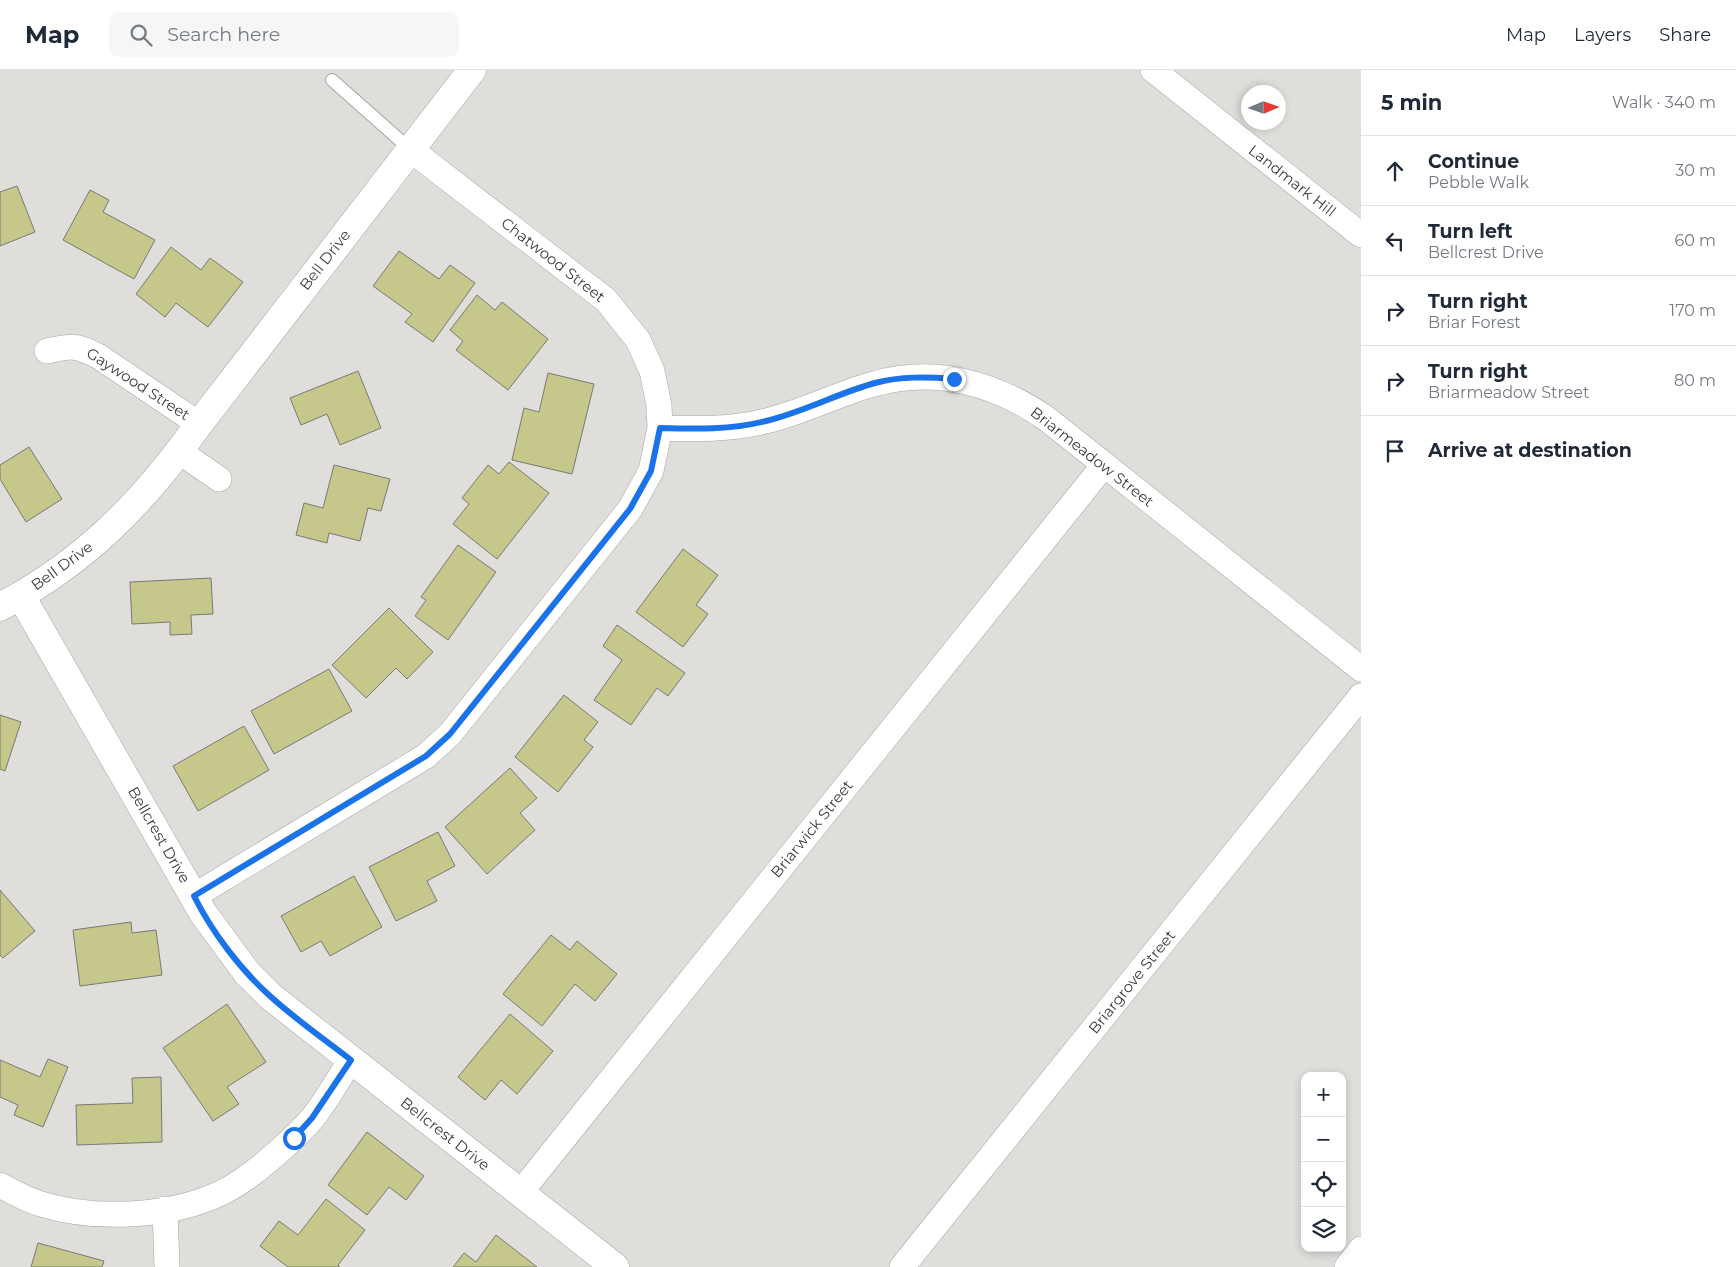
<!DOCTYPE html>
<meta charset="utf-8">
<style>
:root{--surface:#fff;--page:#f6f6f7;--text:#1f2937;--muted:#747a83;--line:#e0e1e3}
body{margin:0;font-family:Montserrat,sans-serif;background:var(--page);color:var(--text)}
.controls{position:absolute;right:15px;bottom:15px;display:grid;overflow:hidden;border-radius:10px;box-shadow:0 2px 8px #0003}
.controls button{width:45px;height:45px;display:grid;place-items:center;padding:0;border:0;border-bottom:1px solid var(--line);background:var(--surface);color:var(--text);font:25px sans-serif}
.compass{position:absolute;left:1241px;top:15px;width:45px;height:45px;border-radius:50%;background:var(--surface);box-shadow:0 2px 8px #0003;rotate:88deg}
.stop{position:absolute;width:15px;height:15px;margin:-11px;border:4px solid #1a73e8;border-radius:50%;background:#fff}
.stop.end{background:#1a73e8;border-color:#fff;box-shadow:0 1px 5px #0008}
.list{margin:0;padding:0;list-style:none}
h2{display:flex;justify-content:space-between;align-items:center;height:65px;margin:0;padding:0 20px;font-size:21px}
h2 small{font-size:16px;font-weight:400;color:var(--muted)}
.list li{display:grid;grid-template-columns:32px 1fr auto;gap:15px;align-items:center;box-sizing:border-box;height:70px;padding:0 20px;border-top:1px solid var(--line)}
.list b{display:block;font-size:19px;white-space:nowrap}
.list p{margin:0;font-size:16px;white-space:nowrap;color:var(--muted)}
.list em{font-size:16px;font-style:normal;color:var(--muted)}
.icon{flex:none;width:28px;height:28px;fill:none;stroke:currentColor;stroke-width:2;stroke-linecap:round;stroke-linejoin:round}
.map{position:relative;flex:none;width:1361px;height:1197px;overflow:hidden}
header{display:flex;align-items:center;gap:30px;box-sizing:border-box;height:70px;padding:0 25px;background:var(--surface);border-bottom:1px solid var(--line)}
header strong{font-size:24px}
nav{display:flex;gap:28px;margin-inline-start:auto;font-size:18px}
.search{width:350px;height:45px;background:var(--page);display:flex;align-items:center;gap:12px;box-sizing:border-box;padding:0 18px;border-radius:10px;color:var(--muted);font-size:19px}
main{display:flex}
aside{flex:1;background:var(--surface)}
.map>svg:first-child{display:block}
.building{fill:#c5c88a;stroke:#797976}
.lines{fill:none;stroke-linecap:round;stroke-linejoin:round}
.service-casing{stroke:#a7a6a2;stroke-width:14}
.minor-casing{stroke:#a7a6a2;stroke-width:26}
.tertiary-casing{stroke:#a7a6a2;stroke-width:29}
.service{stroke:#fff;stroke-width:12}
.minor{stroke:#fff;stroke-width:25}
.tertiary{stroke:#fff;stroke-width:28}
.route{stroke:#1a73e8;stroke-width:6}
.labels{text-anchor:middle;stroke-width:4.5;stroke-linejoin:round;paint-order:stroke}
.street-label{font-size:15px;fill:#3d3d3b;stroke:#fff}
</style>
<header>
<strong>Map</strong>
<div class="search"><svg class="icon" aria-label="search" viewBox="0 0 24 24"><circle cx="10" cy="10" r="6"/><path d="M15 15l6 6"/></svg>Search here</div>
<nav><a>Map</a><a>Layers</a><a>Share</a></nav>
</header>
<main>
<div class="map">
<svg width="1361" height="1197" viewBox="0 0 1361 1197">
<rect width="100%" height="100%" fill="#e0dedb"/>
<path class="building" d="M17 116 35 162 0 176V122Z
M90 120 109 130 103 142 155 170 134 209 63 170Z
M171 177 201 200 210 188 243 212 208 257 176 233 165 247 136 224Z
M399 181 439 209 450 195 475 213 433 272 405 252 412 244 373 216Z
M477 225 495 240 502 232 548 269 508 320 456 280 463 271 450 260Z
M358 301 381 358 340 375 327 344 301 355 290 328Z
M548 303 594 314 572 404 512 390 524 338 539 342Z
M29 377 62 429 26 452 0 409V395Z
M509 392 549 423 497 489 453 454 469 434 462 428 488 395 499 404Z
M334 395 390 409 381 441 368 438 360 471 329 463 327 473 296 465 304 433 323 438Z
M458 475 496 502 448 570 415 546 426 530 421 527Z
M683 479 718 505 696 535 708 544 683 577 636 542Z
M211 508 213 544 191 545 192 564 170 565V552L132 554 130 512Z
M389 538 433 582 407 609 396 598 366 628 332 595Z
M617 555 685 603 668 626 657 618 631 655 594 630 622 590 603 576Z
M329 599 352 641 274 684 251 641Z
M564 625 598 652 584 670 593 677 558 722 515 687Z
M0 645 21 652 5 701 0 699Z
M244 656 269 700 198 741 173 696Z
M510 698 537 728 520 743 535 760 487 804 445 757Z
M438 762 455 796 427 811 437 831 396 851 369 797Z
M354 806 382 857 330 886 321 871 301 882 281 846Z
M0 820 35 861 3 888 0 885Z
M131 852 132 863 156 860 162 905 80 916 73 860Z
M551 865 570 880 577 871 617 904 595 931 575 914 542 956 503 924Z
M227 934 266 992 227 1017 239 1034 213 1051 163 978Z
M510 944 553 981 517 1024 501 1010 485 1030 458 1007Z
M48 989 68 997 43 1057 14 1045 18 1035 0 1027V990L40 1007Z
M161 1007 162 1072 77 1075 76 1035 133 1033 132 1008Z
M367 1062 424 1106 406 1130 389 1117 367 1145 328 1115Z
M326 1129 365 1160 338 1195 340 1197H288L260 1176 279 1151 298 1165Z
M496 1165 537 1197H453L464 1183 476 1192Z
M38 1173 104 1191 102 1197H31Z"/>
<g class="lines">
<g class="service-casing">
<path id="service" d="M332 10 411 80"/>
</g>
<g class="minor-casing">
<path id="minor" d="M1153 0 1361 165
M47 281C71 276 75 274 98 286L199 354
M660 358C695 359 731 360 766 351 803 342 837 324 874 314 935 296 997 314 1047 349L1361 599
M180 382 219 409
M194 826 426 686 450 664 630 439 651 401 660 358 659 335 652 301 638 270 606 230 411 80
M0 1115C13 1122 27 1130 41 1134 96 1151 172 1147 223 1122 250 1109 291 1072 311 1050 326 1032 338 1009 351 990
M520 1123 1104 395
M165 1139 167 1197
M902 1197 1361 626
M1347 1197 1361 1179"/>
</g>
<g class="tertiary-casing">
<path id="tertiary" d="M21 526 203 843 247 903 270 926 615 1197
M0 537C85 492 144 432 199 354L472 0"/>
</g>
<use href="#service" class="service"/>
<use href="#minor" class="minor"/>
<use href="#tertiary" class="tertiary"/>
</g>
<g class="lines">
<path class="route" d="M294 1068 312 1048 351 990C324 969 295 949 270 926 240 899 212 862 194 826L426 686 450 664 630 439 651 401 660 358C695 359 731 360 766 351 804 342 838 323 875 313 901 306 928 307 954 309"/>
</g>
<g class="labels">
<g class="street-label">
<text transform="translate(1292 111) rotate(38)" y="5">Landmark Hill</text>
<text transform="translate(325 190) rotate(-52)" y="5">Bell Drive</text>
<text transform="translate(553 190) rotate(38)" y="5">Chatwood Street</text>
<text transform="translate(138 314) rotate(33)" y="5">Gaywood Street</text>
<text transform="translate(1092 387) rotate(38)" y="5">Briarmeadow Street</text>
<text transform="translate(62 496) rotate(-36)" y="5">Bell Drive</text>
<text transform="translate(812 759) rotate(-51)" y="5">Briarwick Street</text>
<text transform="translate(159 765) rotate(60)" y="5">Bellcrest Drive</text>
<text transform="translate(1132 912) rotate(-51)" y="5">Briargrove Street</text>
<text transform="translate(445 1064) rotate(38)" y="5">Bellcrest Drive</text>
</g>
</g>
</svg>
<div class="controls">
<button>+</button>
<button>−</button>
<button><svg class="icon" aria-label="locate" viewBox="0 0 24 24"><circle cx="12" cy="12" r="6"/><path d="M12 2v4M12 18v4M2 12h4M18 12h4"/></svg></button>
<button><svg class="icon" aria-label="layers" viewBox="0 0 24 24"><path d="M12 4l9 5-9 5-9-5zM3 14l9 5 9-5"/></svg></button>
</div>
<svg class="compass" viewBox="-18 -18 36 36"><path d="M0-13l5 13h-10z" fill="#e53935"/><path d="M0 13l5-13h-10z" fill="#747a83"/></svg>
<div class="stop" style="left:294px;top:1068px"></div>
<div class="stop end" style="left:954px;top:309px"></div>
</div>
<aside>
<h2>5 min<small>Walk · 340 m</small></h2>
<ul class="list">
<li><svg class="icon" aria-label="ahead" viewBox="0 0 24 24"><path d="M12 20V5M6 11l6-6 6 6"/></svg><div><b>Continue</b><p>Pebble Walk</p></div><em>30 m</em></li>
<li><svg class="icon" aria-label="left" viewBox="0 0 24 24"><path d="M17 20v-9H6M10 6l-5 5 5 5"/></svg><div><b>Turn left</b><p>Bellcrest Drive</p></div><em>60 m</em></li>
<li><svg class="icon" aria-label="right" viewBox="0 0 24 24"><path d="M7 20v-9h11M14 6l5 5-5 5"/></svg><div><b>Turn right</b><p>Briar Forest</p></div><em>170 m</em></li>
<li><svg class="icon" aria-label="right" viewBox="0 0 24 24"><path d="M7 20v-9h11M14 6l5 5-5 5"/></svg><div><b>Turn right</b><p>Briarmeadow Street</p></div><em>80 m</em></li>
<li><svg class="icon" aria-label="arrive" viewBox="0 0 24 24"><path d="M6 21V4h12l-3 4 3 4H6"/></svg><div><b>Arrive at destination</b></div></li>
</ul>
</aside>
</main>
